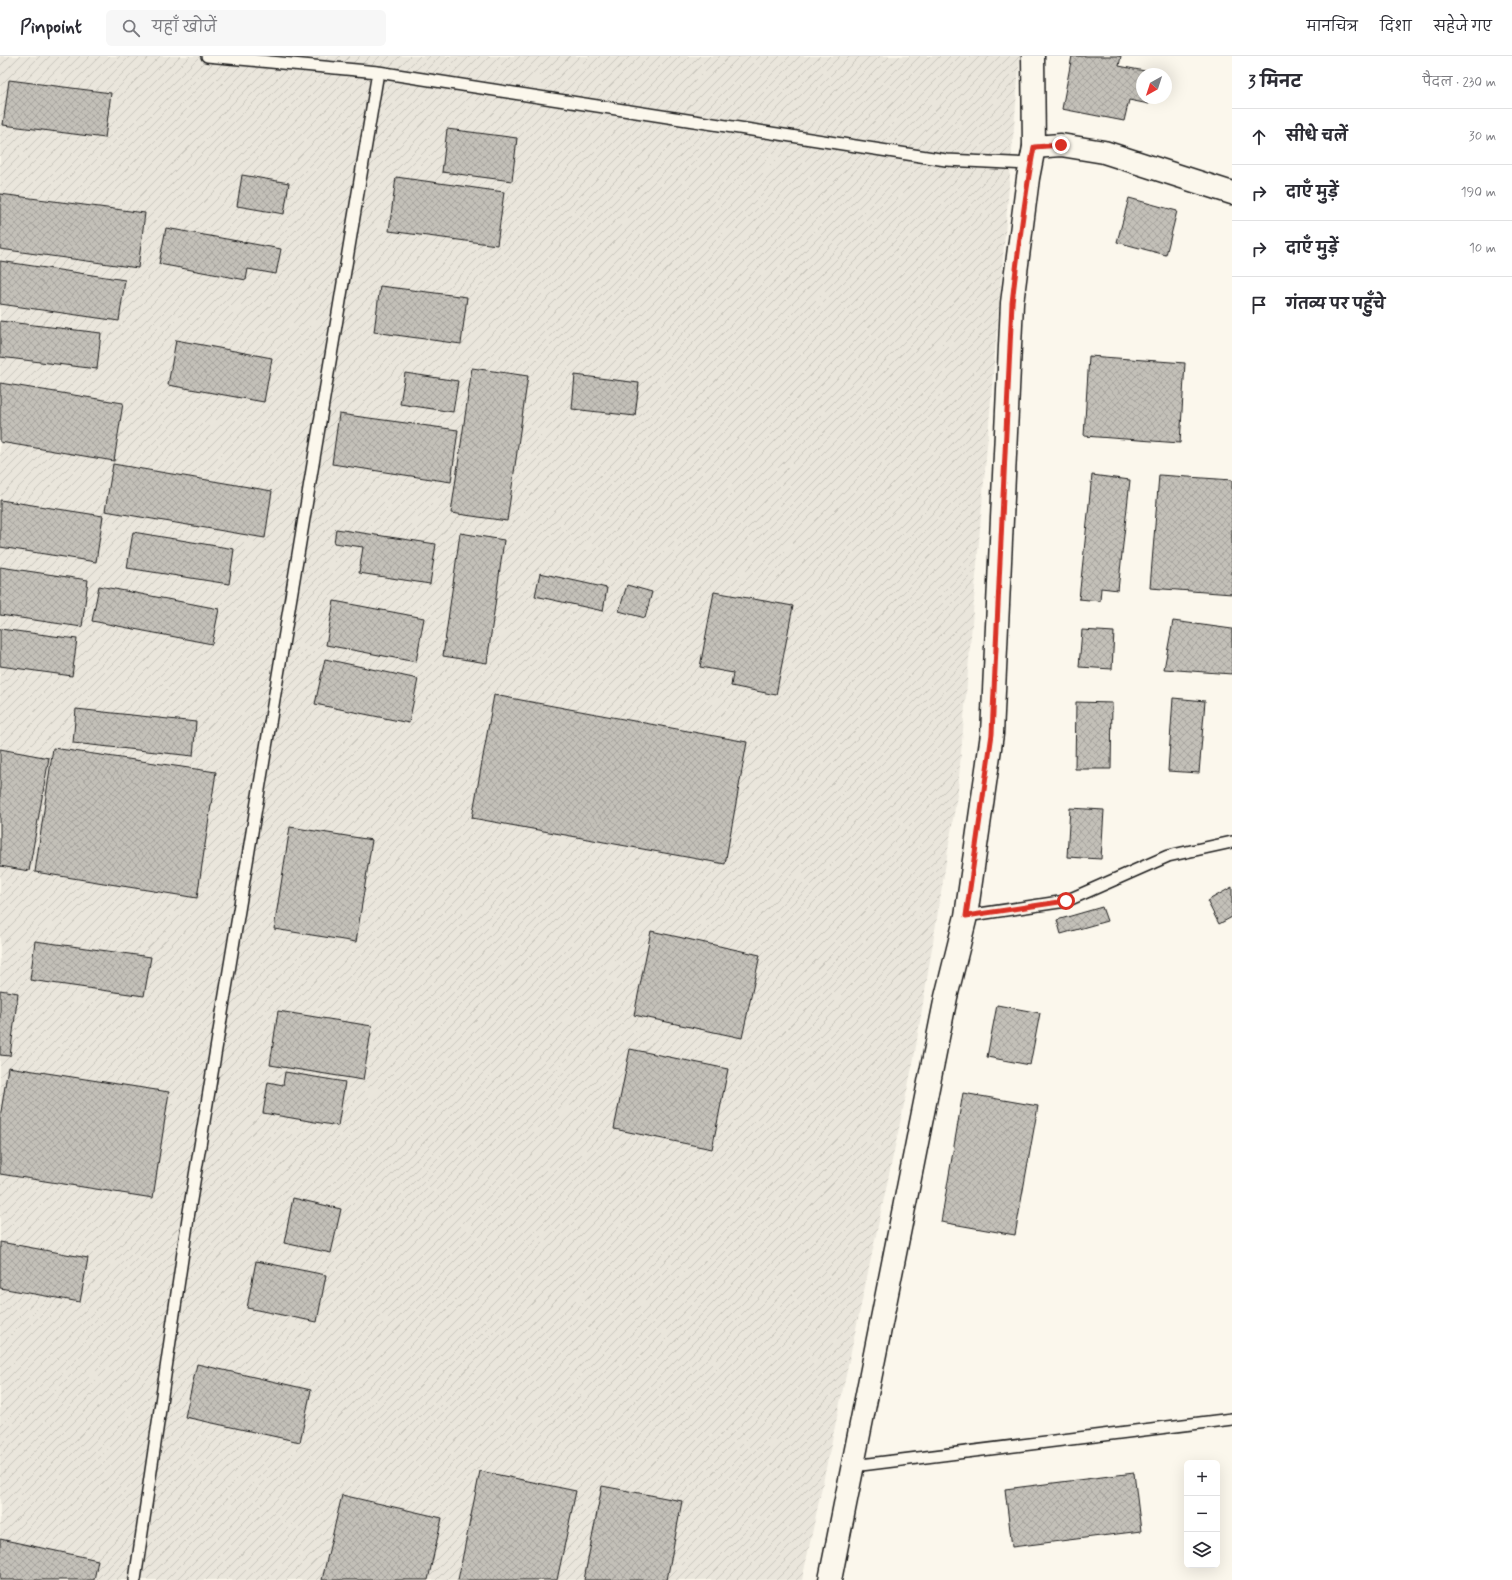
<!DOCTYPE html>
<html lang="hi">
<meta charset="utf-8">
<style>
:root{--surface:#fff;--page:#f7f7f7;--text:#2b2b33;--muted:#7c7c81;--line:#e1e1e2}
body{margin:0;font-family:Mynerve,"Playpen Sans Deva",sans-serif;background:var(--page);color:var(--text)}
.controls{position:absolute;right:12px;bottom:12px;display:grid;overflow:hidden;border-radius:6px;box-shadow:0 4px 16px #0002}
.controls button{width:36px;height:36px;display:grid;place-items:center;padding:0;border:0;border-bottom:1px solid var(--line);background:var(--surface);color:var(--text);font:20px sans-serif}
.compass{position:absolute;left:1136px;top:12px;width:36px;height:36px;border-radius:50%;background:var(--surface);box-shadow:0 4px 16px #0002;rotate:219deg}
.stop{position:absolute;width:12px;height:12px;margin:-9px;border:3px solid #d93025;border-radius:50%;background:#fff}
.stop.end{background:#d93025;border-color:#fff;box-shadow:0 1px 4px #0008}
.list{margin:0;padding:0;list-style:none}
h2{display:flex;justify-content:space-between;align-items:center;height:52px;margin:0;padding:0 16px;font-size:17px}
h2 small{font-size:13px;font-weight:400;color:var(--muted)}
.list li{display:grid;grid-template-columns:26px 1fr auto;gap:12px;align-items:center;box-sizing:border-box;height:56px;padding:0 16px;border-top:1px solid var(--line)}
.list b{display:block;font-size:15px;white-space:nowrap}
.list em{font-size:13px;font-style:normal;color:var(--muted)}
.icon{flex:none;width:22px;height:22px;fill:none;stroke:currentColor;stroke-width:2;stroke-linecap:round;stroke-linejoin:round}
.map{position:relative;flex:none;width:1232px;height:1524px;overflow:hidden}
header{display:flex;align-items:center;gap:24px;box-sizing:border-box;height:56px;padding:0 20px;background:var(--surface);border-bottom:1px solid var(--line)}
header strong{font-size:19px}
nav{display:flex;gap:22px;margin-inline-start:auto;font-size:14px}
.search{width:280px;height:36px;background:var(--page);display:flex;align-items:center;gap:10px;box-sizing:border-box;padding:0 14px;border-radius:6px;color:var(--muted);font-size:15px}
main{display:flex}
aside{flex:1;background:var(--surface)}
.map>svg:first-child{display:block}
.industrial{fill:url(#industrial-furrows)}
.building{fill:url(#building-cross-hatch);stroke:#1c1c1c}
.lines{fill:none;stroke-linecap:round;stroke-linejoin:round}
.service-casing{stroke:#1c1c1c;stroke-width:14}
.minor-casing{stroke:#1c1c1c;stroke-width:25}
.tertiary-casing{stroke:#1c1c1c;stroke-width:25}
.service{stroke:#fbf7ec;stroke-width:11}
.minor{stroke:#fbf7ec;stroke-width:22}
.tertiary{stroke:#fbf7ec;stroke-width:22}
.route{stroke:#d93025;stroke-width:5}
</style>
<header>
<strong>Pinpoint</strong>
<div class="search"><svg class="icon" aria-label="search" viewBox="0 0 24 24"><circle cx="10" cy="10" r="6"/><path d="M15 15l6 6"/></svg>यहाँ खोजें</div>
<nav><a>मानचित्र</a><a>दिशा</a><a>सहेजे गए</a></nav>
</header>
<main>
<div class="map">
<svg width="1232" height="1524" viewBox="0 0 1232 1524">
<defs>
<pattern id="industrial-furrows" width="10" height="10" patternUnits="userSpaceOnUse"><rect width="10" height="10" fill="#eae6dc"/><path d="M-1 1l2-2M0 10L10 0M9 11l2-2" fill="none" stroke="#c8c5bc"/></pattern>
<pattern id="building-cross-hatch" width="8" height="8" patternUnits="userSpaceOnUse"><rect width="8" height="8" fill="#c3c0b8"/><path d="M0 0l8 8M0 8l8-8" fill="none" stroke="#a7a49e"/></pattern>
</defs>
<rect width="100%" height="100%" fill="#fbf7ec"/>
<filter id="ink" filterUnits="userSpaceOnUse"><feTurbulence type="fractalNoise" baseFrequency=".025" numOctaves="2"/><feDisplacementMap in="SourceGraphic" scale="8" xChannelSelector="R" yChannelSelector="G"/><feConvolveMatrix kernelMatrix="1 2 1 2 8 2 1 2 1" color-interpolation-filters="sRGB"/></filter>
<g filter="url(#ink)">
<path class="industrial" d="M0 0H1020L958 733 914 1002 802 1524H0Z"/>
<path class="building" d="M1072 0H1121L1119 10 1155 17 1142 18V42H1151L1149 48 1129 44 1124 65 1062 53Z
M9 24 111 37 105 82 3 69Z
M447 73 517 82 512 125 442 116Z
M242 119 289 127 284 158 237 150Z
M396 121 504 136 497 189 389 175Z
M0 138 145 157 138 212 0 193Z
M1129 142 1177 155 1166 199 1117 186Z
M166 172 281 193 276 218 248 213 246 224 159 208Z
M0 205 125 224 119 265 0 248Z
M380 230 467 241 461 288 374 276Z
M0 265 101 277 97 313 0 301Z
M176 284 272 302 264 346 168 329Z
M1089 300 1185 307 1180 387 1084 380Z
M472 312 528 320 507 465 451 457Z
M405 317 458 325 453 356 400 348Z
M575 319 639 327 635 360 572 353Z
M0 327 123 347 114 405 0 386Z
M339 358 458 374 451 426 332 408Z
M113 408 272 435 265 482 105 455Z
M1092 419 1130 424 1118 534 1101 532 1100 545 1079 543Z
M1159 419 1232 424V538L1150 532Z
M0 444 103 460 96 506 0 491Z
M336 473 436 488 430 528 359 517 363 491 334 487Z
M133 476 234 493 229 528 127 512Z
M460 477 504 484 487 607 443 600Z
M0 511 88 524 82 571 0 559Z
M540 517 607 532 603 555 535 540Z
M627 529 652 536 645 562 619 555Z
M99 530 219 553 212 588 92 565Z
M714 536 793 550 776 639 731 630 733 617 700 611Z
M334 545 424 562 416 606 326 589Z
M1173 565 1232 573V618L1164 613Z
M0 573 77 583 72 620 0 610Z
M1082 574 1114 576 1112 613 1079 611Z
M325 603 418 623 409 667 315 648Z
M494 639 747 686 725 808 472 762Z
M1173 642 1205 645 1199 717 1168 715Z
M1076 646 1112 647 1111 713H1075Z
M76 653 196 666 193 700 73 687Z
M53 692 216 716 197 842 35 816Z
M0 693 49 702 29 815 0 810Z
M1070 752 1104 754 1101 803 1067 801Z
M290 771 372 784 356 886 274 873Z
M1232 831V861L1219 868 1207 845Z
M1102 851 1107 865 1061 878 1057 864Z
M651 875 760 899 742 982 634 959Z
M35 885 151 901 144 940 30 924Z
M0 934 18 937 10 1000 0 999Z
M997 949 1040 957 1030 1009 987 1001Z
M278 955 372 970 363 1024 270 1009Z
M630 993 728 1013 712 1093 614 1073Z
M8 1011 169 1036 153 1142 0 1118V1062Z
M285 1016 345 1026 338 1070 263 1057 268 1026 283 1029Z
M963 1037 1038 1050 1015 1179 941 1166Z
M293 1142 341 1153 331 1197 284 1187Z
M0 1186 88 1202 80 1246 0 1232Z
M256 1205 326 1219 317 1266 247 1252Z
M197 1308 311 1334 300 1386 185 1361Z
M480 1415 576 1435 557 1524H458Z
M1134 1417 1141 1475 1012 1491 1005 1433Z
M602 1430 682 1445 667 1524H584Z
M342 1439 442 1462 428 1524H322Z
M0 1483 98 1504 94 1524H0Z"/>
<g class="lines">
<g class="service-casing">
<path id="service" d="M207 0 378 16 946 104 1031 108
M966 860 1066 845 1168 800 1232 786
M853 1410 1232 1363
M135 1524 188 1162 378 16"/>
</g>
<g class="minor-casing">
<path id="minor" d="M1034 91 1061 89 1104 96 1232 137"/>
</g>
<g class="tertiary-casing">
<path id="tertiary" d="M830 1524 946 941 966 860 992 678 1012 247 1028 122 1034 91 1033 0"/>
</g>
<use href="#service" class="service"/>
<use href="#minor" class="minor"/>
<use href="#tertiary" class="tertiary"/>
</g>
</g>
<g class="lines" filter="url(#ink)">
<path class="route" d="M1061 89 1034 91C1024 143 1018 195 1012 247L992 678 966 860 1066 845"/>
</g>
</svg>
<div class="controls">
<button>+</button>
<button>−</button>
<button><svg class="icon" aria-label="layers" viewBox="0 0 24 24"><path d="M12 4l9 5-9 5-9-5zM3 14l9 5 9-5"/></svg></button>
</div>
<svg class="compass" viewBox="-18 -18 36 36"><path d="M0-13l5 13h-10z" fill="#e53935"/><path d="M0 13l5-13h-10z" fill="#7c7c81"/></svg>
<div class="stop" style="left:1066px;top:845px"></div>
<div class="stop end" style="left:1061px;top:89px"></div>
</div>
<aside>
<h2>3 मिनट<small>पैदल · 230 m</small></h2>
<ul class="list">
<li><svg class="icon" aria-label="ahead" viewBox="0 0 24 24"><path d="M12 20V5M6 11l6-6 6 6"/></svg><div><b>सीधे चलें</b></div><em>30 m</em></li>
<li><svg class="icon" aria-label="right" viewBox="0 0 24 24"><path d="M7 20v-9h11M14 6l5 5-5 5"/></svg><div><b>दाएँ मुड़ें</b></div><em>190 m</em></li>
<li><svg class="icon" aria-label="right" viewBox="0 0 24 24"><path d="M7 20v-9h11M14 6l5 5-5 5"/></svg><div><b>दाएँ मुड़ें</b></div><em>10 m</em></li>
<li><svg class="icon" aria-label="arrive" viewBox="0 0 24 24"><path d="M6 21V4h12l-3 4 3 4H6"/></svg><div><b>गंतव्य पर पहुँचे</b></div></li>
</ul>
</aside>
</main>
